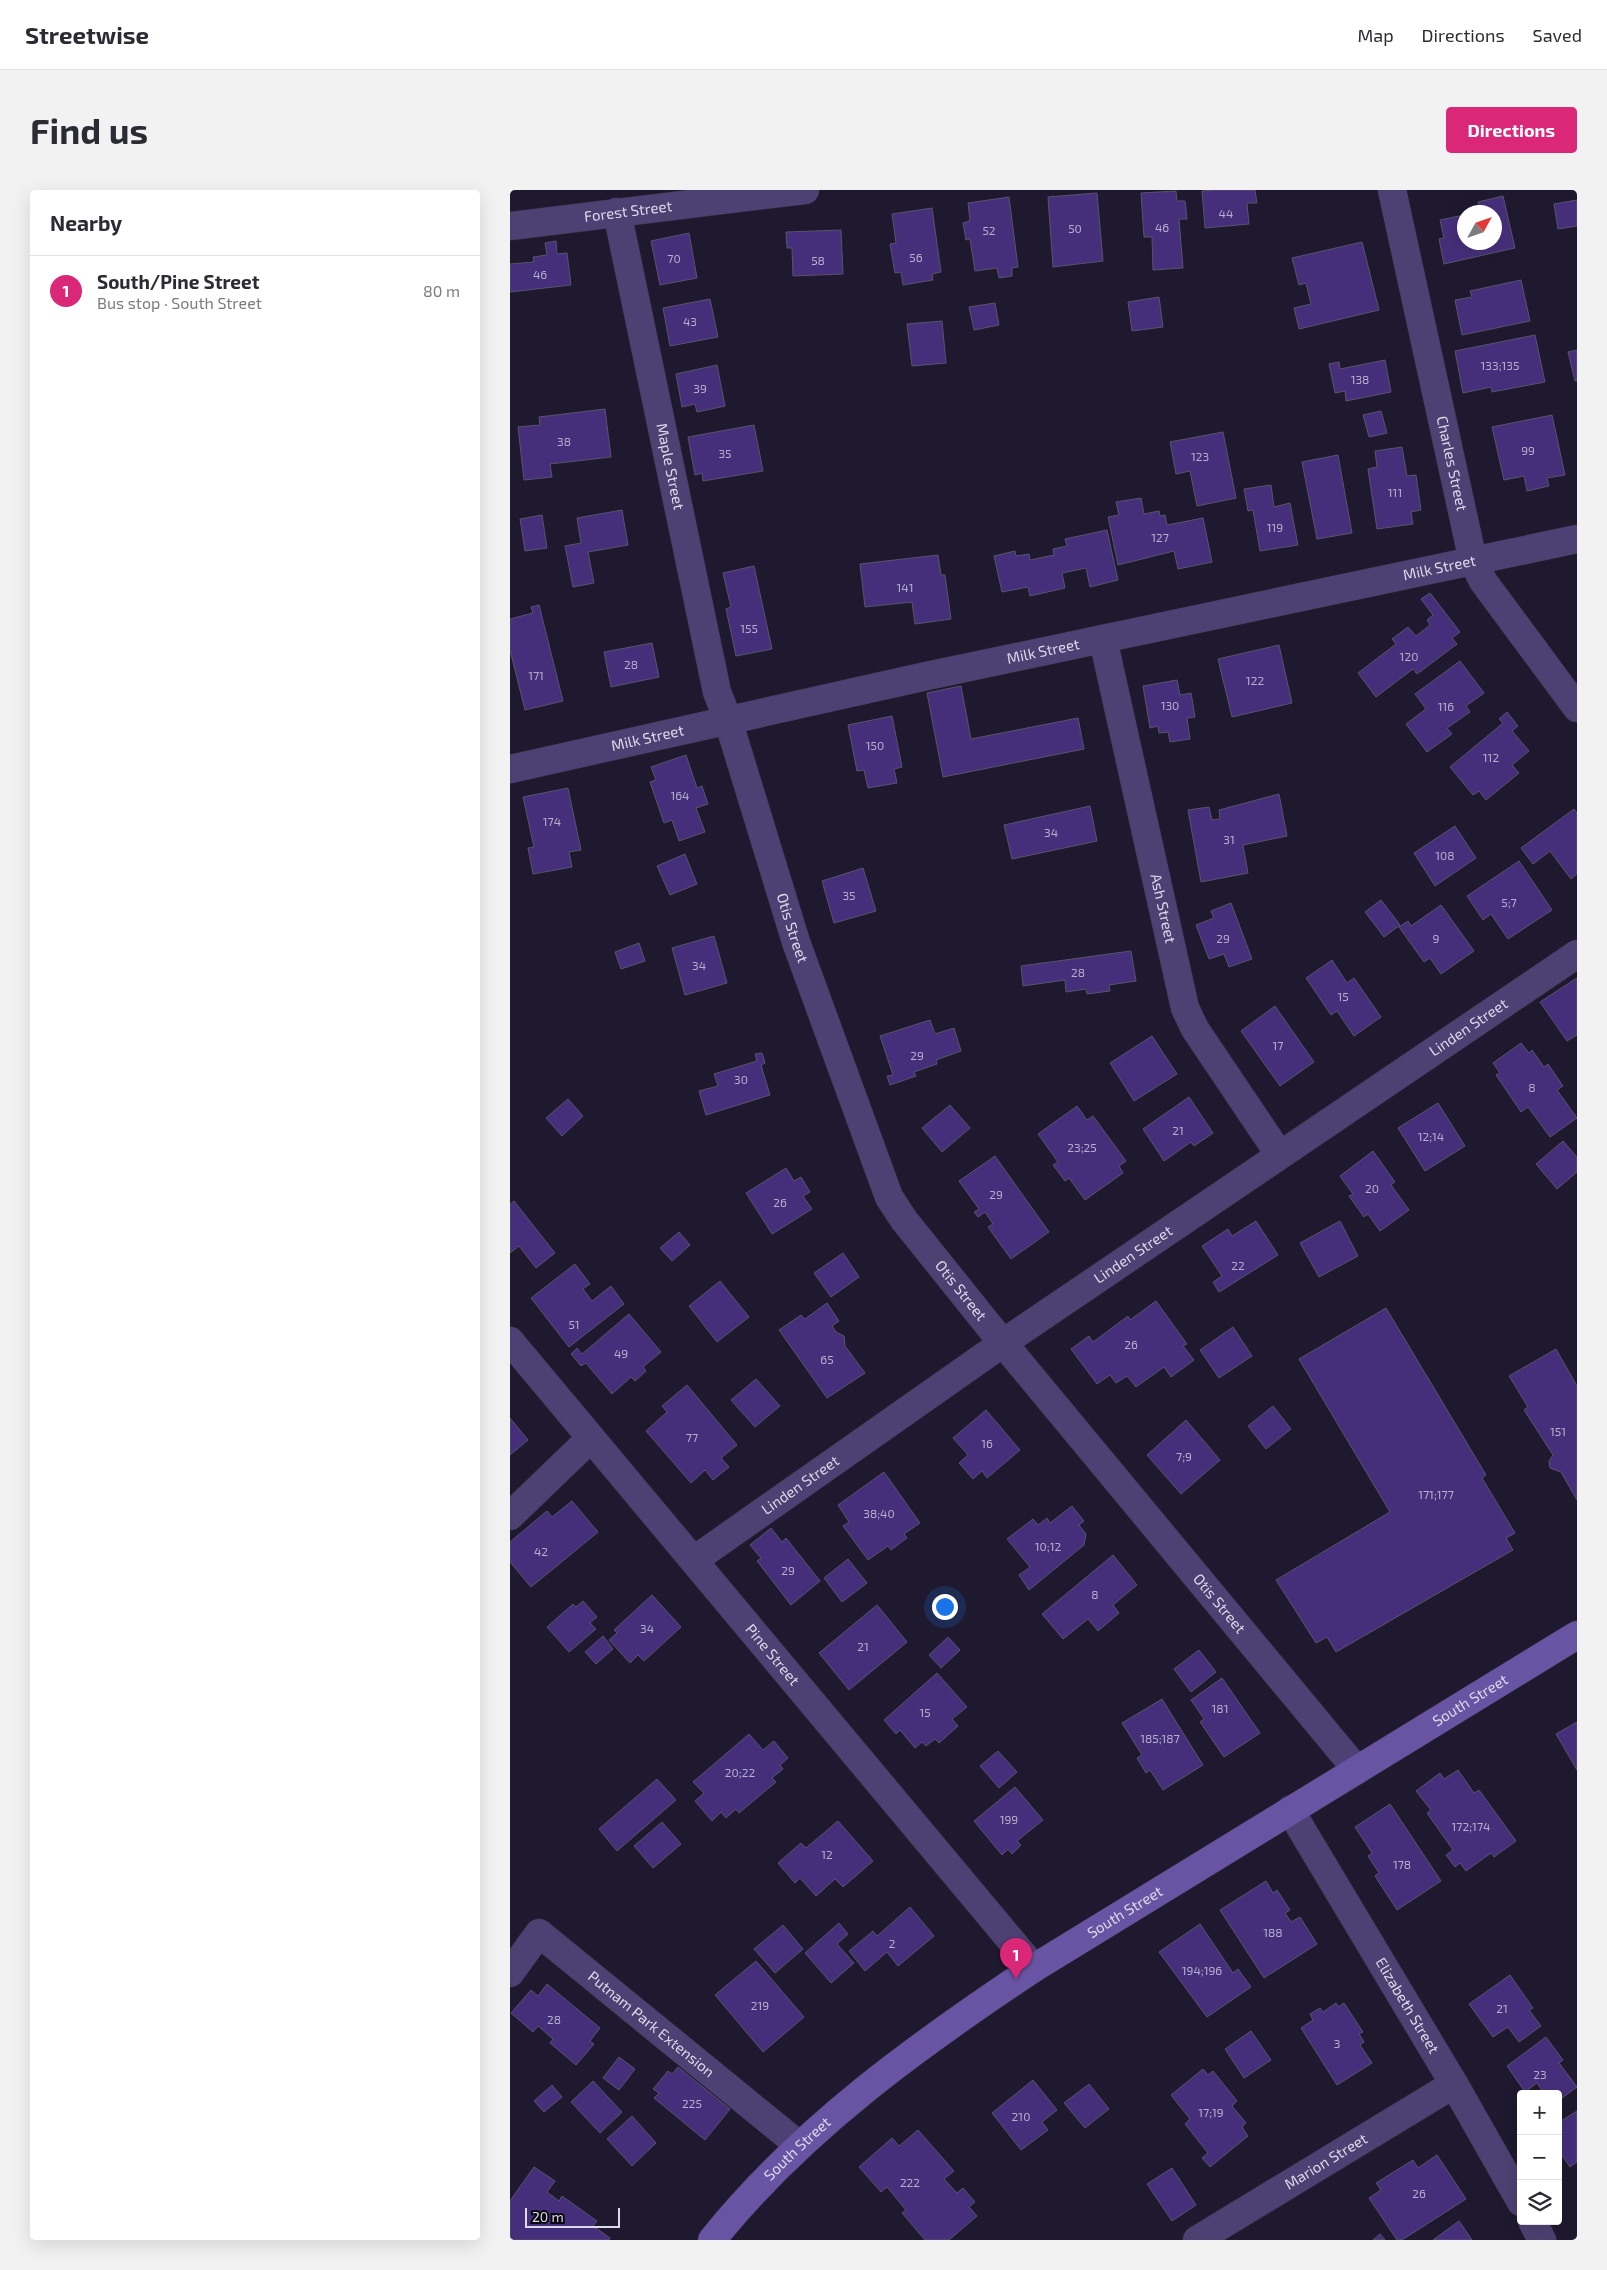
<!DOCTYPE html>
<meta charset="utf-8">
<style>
:root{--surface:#fff;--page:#f2f2f3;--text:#2b2b33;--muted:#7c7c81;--line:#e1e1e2;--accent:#db2777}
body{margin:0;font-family:"Exo 2",sans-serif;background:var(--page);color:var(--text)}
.controls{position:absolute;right:15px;bottom:15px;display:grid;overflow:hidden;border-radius:5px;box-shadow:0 5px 20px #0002}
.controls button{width:45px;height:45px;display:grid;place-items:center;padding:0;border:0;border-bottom:1px solid var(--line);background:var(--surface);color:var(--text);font:25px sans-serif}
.compass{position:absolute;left:947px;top:15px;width:45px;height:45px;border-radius:50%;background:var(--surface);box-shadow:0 5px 20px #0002;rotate:50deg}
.scale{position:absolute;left:15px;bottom:12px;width:95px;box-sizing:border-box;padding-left:5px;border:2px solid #dcdae9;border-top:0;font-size:14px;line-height:18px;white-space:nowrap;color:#dcdae9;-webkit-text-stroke:4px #08060f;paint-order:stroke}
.you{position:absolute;left:434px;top:1416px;width:18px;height:18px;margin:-12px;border:4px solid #fff;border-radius:50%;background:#1a73e8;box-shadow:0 0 0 8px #1a73e833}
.badge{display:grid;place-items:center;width:32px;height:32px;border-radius:50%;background:var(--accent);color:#fff;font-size:16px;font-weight:700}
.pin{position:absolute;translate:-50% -41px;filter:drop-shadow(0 1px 2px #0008)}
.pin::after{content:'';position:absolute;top:26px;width:18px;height:15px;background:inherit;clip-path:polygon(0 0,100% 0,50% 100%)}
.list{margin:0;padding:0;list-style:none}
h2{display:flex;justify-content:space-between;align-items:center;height:65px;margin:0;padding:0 20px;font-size:21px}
h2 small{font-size:16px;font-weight:400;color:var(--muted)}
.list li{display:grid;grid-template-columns:32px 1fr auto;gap:15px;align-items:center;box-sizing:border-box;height:70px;padding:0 20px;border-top:1px solid var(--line)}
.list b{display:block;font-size:19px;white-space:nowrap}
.list p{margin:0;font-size:16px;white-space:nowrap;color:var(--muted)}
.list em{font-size:16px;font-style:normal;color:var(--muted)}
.icon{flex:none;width:28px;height:28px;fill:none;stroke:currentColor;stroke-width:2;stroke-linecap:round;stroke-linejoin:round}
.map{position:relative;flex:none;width:1067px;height:2050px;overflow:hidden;border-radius:5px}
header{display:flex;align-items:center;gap:30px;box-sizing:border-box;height:70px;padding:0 25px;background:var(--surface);border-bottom:1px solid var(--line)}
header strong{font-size:24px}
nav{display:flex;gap:28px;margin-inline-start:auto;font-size:18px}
.intro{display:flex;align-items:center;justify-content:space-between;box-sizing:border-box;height:120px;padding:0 30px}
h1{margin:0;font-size:35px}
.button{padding:12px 22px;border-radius:5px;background:var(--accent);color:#fff;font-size:18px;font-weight:700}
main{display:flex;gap:30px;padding:0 30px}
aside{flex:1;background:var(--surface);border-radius:5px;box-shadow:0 5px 20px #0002}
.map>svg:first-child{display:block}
.building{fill:#462f7a;stroke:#58536d}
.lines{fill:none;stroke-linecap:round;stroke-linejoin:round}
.minor-casing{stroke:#393448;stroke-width:29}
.tertiary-casing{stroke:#393448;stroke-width:29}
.secondary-casing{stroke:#393448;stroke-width:29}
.minor{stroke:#4d4173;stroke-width:28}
.tertiary{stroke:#4d4173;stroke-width:28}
.secondary{stroke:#6954a3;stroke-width:28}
.labels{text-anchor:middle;stroke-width:4.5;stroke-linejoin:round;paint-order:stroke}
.number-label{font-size:12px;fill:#b6afcd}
.street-label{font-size:15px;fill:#dcdae9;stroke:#08060f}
</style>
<header>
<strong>Streetwise</strong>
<nav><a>Map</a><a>Directions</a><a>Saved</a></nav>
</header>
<div class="intro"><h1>Find us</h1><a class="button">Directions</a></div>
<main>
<aside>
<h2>Nearby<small></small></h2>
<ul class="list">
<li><span class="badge">1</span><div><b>South/Pine Street</b><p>Bus stop · South Street</p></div><em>80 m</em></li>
</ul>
</aside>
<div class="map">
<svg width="1067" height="2050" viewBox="0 0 1067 2050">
<rect width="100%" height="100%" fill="#1e192e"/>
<path class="building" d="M705 0H745L747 13H737L739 34 695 38 692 1Z
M666 1 667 11H675L677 29H669L673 78 643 80 642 47H634L631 3Z
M587 3 593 71 543 77 538 7Z
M993 6 1005 58 934 74 929 49 934 48 930 30 954 25V52H984V22H964L970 21 968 12Z
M499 7 508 77 502 78V86L489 88 487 78 465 81 460 49 456 50 453 33 460 31 458 13Z
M1067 10V36L1048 39 1044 14Z
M422 18 431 82 422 84 423 90 393 95 391 82 385 83 380 54 386 53 382 24Z
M331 40 333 84 283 86 282 58H277L276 42Z
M179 43 187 88 150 95 141 51Z
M46 51 47 64 57 63 61 95 0 102V74L24 72 23 67 37 65 35 53Z
M852 52 869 120 789 139 784 118 801 114 796 93 789 95 782 68Z
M1011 90 1020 131 952 145 945 110 962 107 960 101Z
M649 107 653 137 622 141 618 112Z
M200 109 208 147 160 156 153 118Z
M485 113 489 135 464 140 459 117Z
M432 131 436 173 402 176 397 134Z
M1025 145 1035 192 982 202 981 197 953 203 945 161Z
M1067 160V191H1065L1058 162Z
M875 170 881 202 836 211 835 201 825 203 819 174 829 172 830 179Z
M207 175 215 216 187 222 185 214 172 217 166 184Z
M95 219 101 267 40 274 42 287 14 290 8 237 30 235 29 227Z
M871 221 877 243 859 247 853 225Z
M1042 225 1055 285 1037 288 1039 296 1017 301 1014 286 994 290 982 237Z
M244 235 253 281 193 291 192 283 185 285 178 247Z
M713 242 726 308 687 316 680 281 666 284 660 252Z
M892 257 897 286 906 285 911 320 901 322 903 334 867 339 858 279 867 277 865 261Z
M828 265 842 343 807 349 792 272Z
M761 295 764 317 780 313 788 355 750 361 743 320 738 321 734 299Z
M631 308 634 324 649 321 650 326 655 325 657 335 693 328 702 372 668 379 664 361 608 375 598 327 609 325 606 312Z
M112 320 118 355 78 362 84 393 63 397 55 356 71 353 67 328Z
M32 325 37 358 15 361 10 329Z
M597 340 608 390 580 397 576 378 552 383 555 398 520 406 518 397 492 402 484 366 505 361 506 366 519 364 520 370 544 365 543 359 557 356 555 349Z
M428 365 431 385H435L441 429 405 434 402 412 355 417 350 374Z
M244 376 262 459 226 466 216 419 221 417 213 383Z
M920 403 950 442 942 448 947 454 907 484 903 479 866 507 848 483 886 454 882 449 898 437 906 446 920 435 917 430 923 425 911 409Z
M29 415 53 511 15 520 0 460V429L23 423 21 417Z
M142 453 149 487 101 497 94 462Z
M769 455 782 513 722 527 708 469Z
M950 471 974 503 956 516 960 522 937 538 942 544 917 562 896 534 916 519 905 504Z
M667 490 670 505 681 503 685 527 677 528 680 549 660 552 658 542 649 543 648 536 640 538 633 496Z
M451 496 461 549 568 528 574 559 433 587 417 503Z
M997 522 1008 536 1002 541 1019 561 1002 575 1009 583 976 610 969 601 963 605 940 577 993 533 989 529Z
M382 526 392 577 384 579 387 593 358 598 354 580 347 581 338 535Z
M176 565 187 598 192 596 198 614 186 618 195 642 169 651 162 630 154 633 140 592 146 590 141 577Z
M58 598 71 660 59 662 62 677 23 684 18 658 24 657 13 607Z
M769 604 777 646 733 655 738 683 691 692 678 620 699 617 702 630 710 629 709 620Z
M580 616 587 651 502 669 494 635Z
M1064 619 1067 623V684L1061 689 1040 661 1023 674 1011 658Z
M945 636 966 668 925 696 904 663Z
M175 664 187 694 160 705 147 676Z
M1009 671 1042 720 998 749 981 724 973 730 957 706Z
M353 678 366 721 324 733 312 691Z
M871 710 890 735 874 747 855 722Z
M721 713 742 769 719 777 714 764 699 769 686 735 704 728 701 721Z
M931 715 964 761 931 784 920 768 914 772 889 737 898 731 901 736Z
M204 746 217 793 175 805 162 758Z
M129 753 135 771 111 779 105 762Z
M621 761 626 791 599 795 600 801 577 804 576 799 556 802 555 790 513 796 511 776Z
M822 770 837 793 844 788 871 827 844 846 827 821 821 825 796 788Z
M1067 788V845L1057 851 1030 812Z
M765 816 804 872 770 896 731 841Z
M420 830 425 844 444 838 451 861 426 870 427 874 404 882 406 886 380 895 377 886 383 885 370 846Z
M642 846 667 884 624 911 600 873Z
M1011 853 1019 863 1022 860 1034 877 1038 874 1053 896 1047 900 1067 928 1040 947 1018 917 1011 922 986 885 990 883 983 873Z
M252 863 255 873 251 875 260 905 196 925 189 901 208 896 204 884 247 871 245 864Z
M679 907 703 943 684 956 681 952 654 971 633 939Z
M58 909 73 926 52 946 36 928Z
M928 913 955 956 915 981 888 938Z
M440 915 460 938 432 962 412 938Z
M567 916 577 930 583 926 616 971 609 976 613 983 575 1010 559 988 555 991 543 975 548 972 528 944Z
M1053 951 1067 967V982L1047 999 1026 974Z
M863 961 885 992 881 995 899 1020 870 1041 858 1024 854 1027 839 1006 843 1004 830 986Z
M485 966 539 1042 501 1069 478 1037 483 1034 475 1022 468 1027 464 1022 469 1019 449 991Z
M276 978 284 991 291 987 300 1002 293 1006 302 1019 262 1044 236 1003Z
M4 1011 45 1063 26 1078 9 1056 0 1063V1014Z
M746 1031 768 1065 709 1102 703 1092 712 1086 692 1056 718 1039 722 1046Z
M830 1031 848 1066 809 1087 790 1053Z
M169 1042 180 1055 162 1071 150 1058Z
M333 1063 349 1087 321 1107 304 1083Z
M65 1074 80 1094 73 1099 82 1111 101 1096 114 1114 59 1157 21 1108Z
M210 1091 239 1127 207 1152 179 1116Z
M646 1111 677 1154 673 1156 684 1170 661 1187 654 1177 626 1197 617 1186 606 1193 600 1185 587 1194 561 1159 579 1146 583 1152 618 1126 620 1130Z
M317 1113 329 1131 322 1136 326 1142 334 1146 335 1156 355 1183 317 1208 269 1140 291 1125 295 1129Z
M876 1118 976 1285 972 1288 1005 1343 996 1348 1003 1360 826 1462 817 1447 806 1453 766 1390 880 1322 789 1169Z
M119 1124 151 1162 133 1177 136 1181 125 1191 121 1187 102 1204 76 1173 71 1176 61 1164 67 1158 72 1164Z
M723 1137 742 1166 709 1188 690 1160Z
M1046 1159 1067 1196V1310L1051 1282 1040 1278 1039 1271 1043 1265 1014 1220 1018 1217 999 1186Z
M246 1189 270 1216 245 1237 221 1210Z
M177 1195 227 1255 211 1268 219 1277 203 1290 195 1280 181 1293 136 1241 157 1222 152 1216Z
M763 1216 781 1239 756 1259 738 1236Z
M476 1220 510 1260 477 1288 472 1281 463 1289 449 1273 458 1265 443 1248Z
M0 1228 18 1250 0 1265Z
M676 1230 710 1270 671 1304 637 1265Z
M374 1282 410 1333 394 1344 397 1348 381 1360 378 1356 358 1370 333 1336 339 1332 328 1315Z
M62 1311 88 1342 21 1397 0 1372V1352L37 1321 42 1327Z
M562 1316 574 1331 569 1335 576 1344 574 1355 519 1400 509 1385 520 1377 497 1349 523 1329 528 1335 537 1328 540 1333Z
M261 1338 272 1352 276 1348 310 1391 281 1415 247 1371 251 1368 240 1355Z
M603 1365 627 1395 603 1415 609 1423 588 1441 578 1429 553 1449 532 1424Z
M338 1369 357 1393 332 1412 314 1388Z
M142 1405 171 1437 134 1471 128 1465 120 1473 99 1450 107 1443 104 1440Z
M73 1411 87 1427 80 1433 86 1439 59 1462 37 1437 63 1414 66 1417Z
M367 1415 397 1452 339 1500 309 1463Z
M93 1446 103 1459 86 1474 75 1462Z
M438 1447 450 1460 431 1478 419 1465Z
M689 1460 706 1482 681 1502 664 1479Z
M427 1483 457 1517 442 1529 448 1536 429 1553 425 1549 416 1556 412 1552 405 1558 390 1540 386 1544 374 1530Z
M712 1488 750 1543 714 1567 690 1532 694 1529 681 1510Z
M652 1509 693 1575 653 1600 640 1580 636 1583 627 1568 632 1565 612 1533Z
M1067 1532V1580L1046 1544Z
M239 1544 253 1560 264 1551 278 1568 270 1575 273 1579 262 1588 266 1592 229 1623 226 1619 216 1628 211 1622 202 1631 185 1611 194 1603 183 1592Z
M488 1561 507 1582 489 1598 470 1576Z
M948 1580 964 1603 969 1600 1006 1651 984 1667 981 1663 956 1681 950 1673 945 1677 936 1665 943 1660 917 1623 921 1620 906 1601 930 1583 934 1589Z
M147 1589 166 1610 107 1661 89 1639Z
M505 1597 533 1630 507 1651 511 1655 502 1664 498 1659 492 1665 464 1631Z
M880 1614 931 1691 887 1720 865 1686 869 1683 858 1666 862 1663 845 1637Z
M328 1631 363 1671 333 1697 325 1689 306 1706 290 1688 285 1693 268 1673 291 1653 296 1658Z
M152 1632 171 1654 143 1678 124 1656Z
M756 1691 763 1703 767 1700 780 1720 775 1723 781 1732 790 1727 807 1754 754 1788 710 1720Z
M400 1717 424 1746 388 1776 377 1762 355 1781 339 1761 363 1741 367 1746Z
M329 1733 338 1744 327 1754 344 1773 321 1793 295 1763Z
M690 1734 723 1783 728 1779 741 1797 697 1827 649 1762Z
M273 1735 293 1759 265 1783 244 1759Z
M246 1771 294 1827 253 1862 205 1805Z
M1000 1785 1023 1818 1019 1820 1031 1836 1009 1852 998 1837 983 1847 959 1814Z
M37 1794 90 1838 80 1851 84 1854 66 1875 40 1853 43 1849 28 1836 23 1842 1 1823 21 1800 28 1806Z
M826 1813 828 1817 834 1813 853 1842 849 1844 854 1852 850 1855 862 1873 827 1895 791 1838 803 1830 800 1824 810 1818 813 1822Z
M741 1841 761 1870 734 1888 715 1859Z
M1036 1847 1053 1870 1049 1873 1067 1897 1048 1911V1904H1034L1027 1893 1015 1902 997 1876Z
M109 1867 125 1879 109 1900 93 1888Z
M168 1877 220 1919 195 1950 144 1908 149 1903 143 1899 158 1881 162 1884Z
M693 1879 698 1885 703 1881 727 1911 722 1916 736 1933 732 1937 738 1946 700 1977 692 1968 698 1963 675 1934 680 1929 661 1905Z
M523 1890 547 1920 532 1932 538 1940 511 1960 482 1923Z
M83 1891 112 1922 90 1943 61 1912Z
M579 1894 599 1919 575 1938 554 1913Z
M42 1895 52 1907 34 1922 24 1911Z
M1067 1921V1972L1060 1977 1048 1960V1933Z
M122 1926 146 1953 122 1976 97 1949Z
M408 1940 444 1981 434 1989 447 2003 453 1998 465 2012 459 2017 467 2026 439 2050H415L392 2023 396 2020 377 1997 371 2002 349 1977 382 1948 389 1956Z
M927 1965 956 2009 892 2050H887L859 2008 871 2000 866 1993 903 1970 908 1978Z
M24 1977 45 1991 37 2002 49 2011 52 2006 87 2031 83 2036 100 2048 99 2050H0V2011Z
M662 1978 686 2015 662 2031 637 1994Z
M949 2031 962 2050H923Z
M870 2044 875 2050H863Z"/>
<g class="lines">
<g class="minor-casing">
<g id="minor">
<path id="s1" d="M882 0 963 371 973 391 1067 518"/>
<path id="s2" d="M107 22 207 502 218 530 286 752 379 1007 394 1030 479 1136 847 1580"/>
<path id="s3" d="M0 36 295 0"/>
<path id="s4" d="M593 449 675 818 685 839 769 964"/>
<path id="s5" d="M0 579 412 487 1067 349"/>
<path d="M0 1326 81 1248"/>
<path id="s6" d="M184 1370 493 1153 1067 764"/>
<path id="s7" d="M780 1620 944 1894 1011 2012"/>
<path id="s8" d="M0 1783 29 1743 290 1956"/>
<path d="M1022 2031 1032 2050"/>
<path id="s9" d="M687 2050 944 1894"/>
</g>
</g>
<g class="tertiary-casing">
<g id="tertiary">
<path id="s10" d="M0 1151 524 1778"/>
</g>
</g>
<g class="secondary-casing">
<g id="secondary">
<path id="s11" d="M202 2050C291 1939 407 1856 524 1778L1067 1445"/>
</g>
</g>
<use href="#minor" class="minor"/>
<use href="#tertiary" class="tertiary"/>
<use href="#secondary" class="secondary"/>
</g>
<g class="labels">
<g class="number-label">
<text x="716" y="28">44</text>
<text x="652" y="42">46</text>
<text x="565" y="43">50</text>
<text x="479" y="45">52</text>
<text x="406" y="72">56</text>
<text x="164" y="73">70</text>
<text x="308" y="75">58</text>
<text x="30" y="89">46</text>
<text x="180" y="136">43</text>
<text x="990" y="180">133;135</text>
<text x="850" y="194">138</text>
<text x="190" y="203">39</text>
<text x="54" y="256">38</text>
<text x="1018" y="265">99</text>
<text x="215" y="268">35</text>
<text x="690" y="271">123</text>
<text x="885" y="307">111</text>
<text x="765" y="342">119</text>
<text x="650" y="352">127</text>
<text x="395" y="402">141</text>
<text x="239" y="443">155</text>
<text x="899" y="471">120</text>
<text x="121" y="479">28</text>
<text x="26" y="490">171</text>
<text x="745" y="495">122</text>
<text x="660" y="520">130</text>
<text x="936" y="521">116</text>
<text x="365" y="560">150</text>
<text x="981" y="572">112</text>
<text x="170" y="610">164</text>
<text x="42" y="636">174</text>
<text x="541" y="647">34</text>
<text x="719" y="654">31</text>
<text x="935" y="670">108</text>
<text x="339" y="710">35</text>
<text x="999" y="717">5;7</text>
<text x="713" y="753">29</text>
<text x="926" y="753">9</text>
<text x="189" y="780">34</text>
<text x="568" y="787">28</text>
<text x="833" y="811">15</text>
<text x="768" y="860">17</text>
<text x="407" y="870">29</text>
<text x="231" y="894">30</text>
<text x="1022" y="902">8</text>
<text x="668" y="945">21</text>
<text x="921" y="951">12;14</text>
<text x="572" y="962">23;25</text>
<text x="862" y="1003">20</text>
<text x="486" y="1009">29</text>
<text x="270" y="1017">26</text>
<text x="728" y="1080">22</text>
<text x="64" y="1139">51</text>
<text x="621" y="1159">26</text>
<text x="111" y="1168">49</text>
<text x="317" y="1174">65</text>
<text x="1048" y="1246">151</text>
<text x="182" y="1252">77</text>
<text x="477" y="1258">16</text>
<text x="674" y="1271">7;9</text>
<text x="926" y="1309">171;177</text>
<text x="369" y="1328">38;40</text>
<text x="538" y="1361">10;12</text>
<text x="31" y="1366">42</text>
<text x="278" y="1385">29</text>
<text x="585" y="1409">8</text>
<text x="137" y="1443">34</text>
<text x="353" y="1461">21</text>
<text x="710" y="1523">181</text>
<text x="415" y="1527">15</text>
<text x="650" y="1553">185;187</text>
<text x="230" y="1587">20;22</text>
<text x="499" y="1634">199</text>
<text x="961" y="1641">172;174</text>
<text x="317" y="1669">12</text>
<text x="892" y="1679">178</text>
<text x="763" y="1747">188</text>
<text x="382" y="1758">2</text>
<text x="692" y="1785">194;196</text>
<text x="250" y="1820">219</text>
<text x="992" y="1823">21</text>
<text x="44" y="1834">28</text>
<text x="827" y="1858">3</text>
<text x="1030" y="1889">23</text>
<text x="182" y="1918">225</text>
<text x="701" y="1927">17;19</text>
<text x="511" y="1931">210</text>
<text x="400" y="1997">222</text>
<text x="909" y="2008">26</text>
</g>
<g class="street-label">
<text dy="5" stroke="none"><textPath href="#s3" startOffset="119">Forest Street</textPath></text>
<text dy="5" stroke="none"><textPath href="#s1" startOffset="280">Charles Street</textPath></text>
<text dy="5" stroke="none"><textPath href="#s2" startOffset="260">Maple Street</textPath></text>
<text dy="5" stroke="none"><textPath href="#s5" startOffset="951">Milk Street</textPath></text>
<text dy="5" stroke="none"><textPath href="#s5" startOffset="546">Milk Street</textPath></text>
<text dy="5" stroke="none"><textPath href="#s5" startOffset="141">Milk Street</textPath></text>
<text dy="5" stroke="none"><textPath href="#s4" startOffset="276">Ash Street</textPath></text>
<text dy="5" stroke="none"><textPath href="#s2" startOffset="738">Otis Street</textPath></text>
<text dy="5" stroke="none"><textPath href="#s6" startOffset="940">Linden Street</textPath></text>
<text dy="5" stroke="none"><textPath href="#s6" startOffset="535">Linden Street</textPath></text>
<text dy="5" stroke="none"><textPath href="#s2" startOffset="1142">Otis Street</textPath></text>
<text dy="5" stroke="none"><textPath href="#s6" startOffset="130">Linden Street</textPath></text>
<text dy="5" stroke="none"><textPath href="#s2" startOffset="1548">Otis Street</textPath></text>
<text dy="5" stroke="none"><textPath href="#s10" startOffset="409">Pine Street</textPath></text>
<text dy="5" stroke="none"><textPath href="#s11" startOffset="935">South Street</textPath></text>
<text dy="5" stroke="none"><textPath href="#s11" startOffset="530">South Street</textPath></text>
<text dy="5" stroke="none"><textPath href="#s7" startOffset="228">Elizabeth Street</textPath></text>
<text dy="5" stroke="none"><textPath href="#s8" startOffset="194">Putnam Park Extension</textPath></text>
<text dy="5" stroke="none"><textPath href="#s11" startOffset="125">South Street</textPath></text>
<text dy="5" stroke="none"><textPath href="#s9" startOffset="151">Marion Street</textPath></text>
</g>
</g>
</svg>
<div class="controls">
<button>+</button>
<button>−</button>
<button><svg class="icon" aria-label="layers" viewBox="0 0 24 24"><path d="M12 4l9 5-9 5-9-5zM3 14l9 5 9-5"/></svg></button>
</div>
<svg class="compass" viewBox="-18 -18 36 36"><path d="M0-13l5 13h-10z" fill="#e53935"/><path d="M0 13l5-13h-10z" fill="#7c7c81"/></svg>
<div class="scale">20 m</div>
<div class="you"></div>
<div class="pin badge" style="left:506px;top:1789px">1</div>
</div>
</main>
